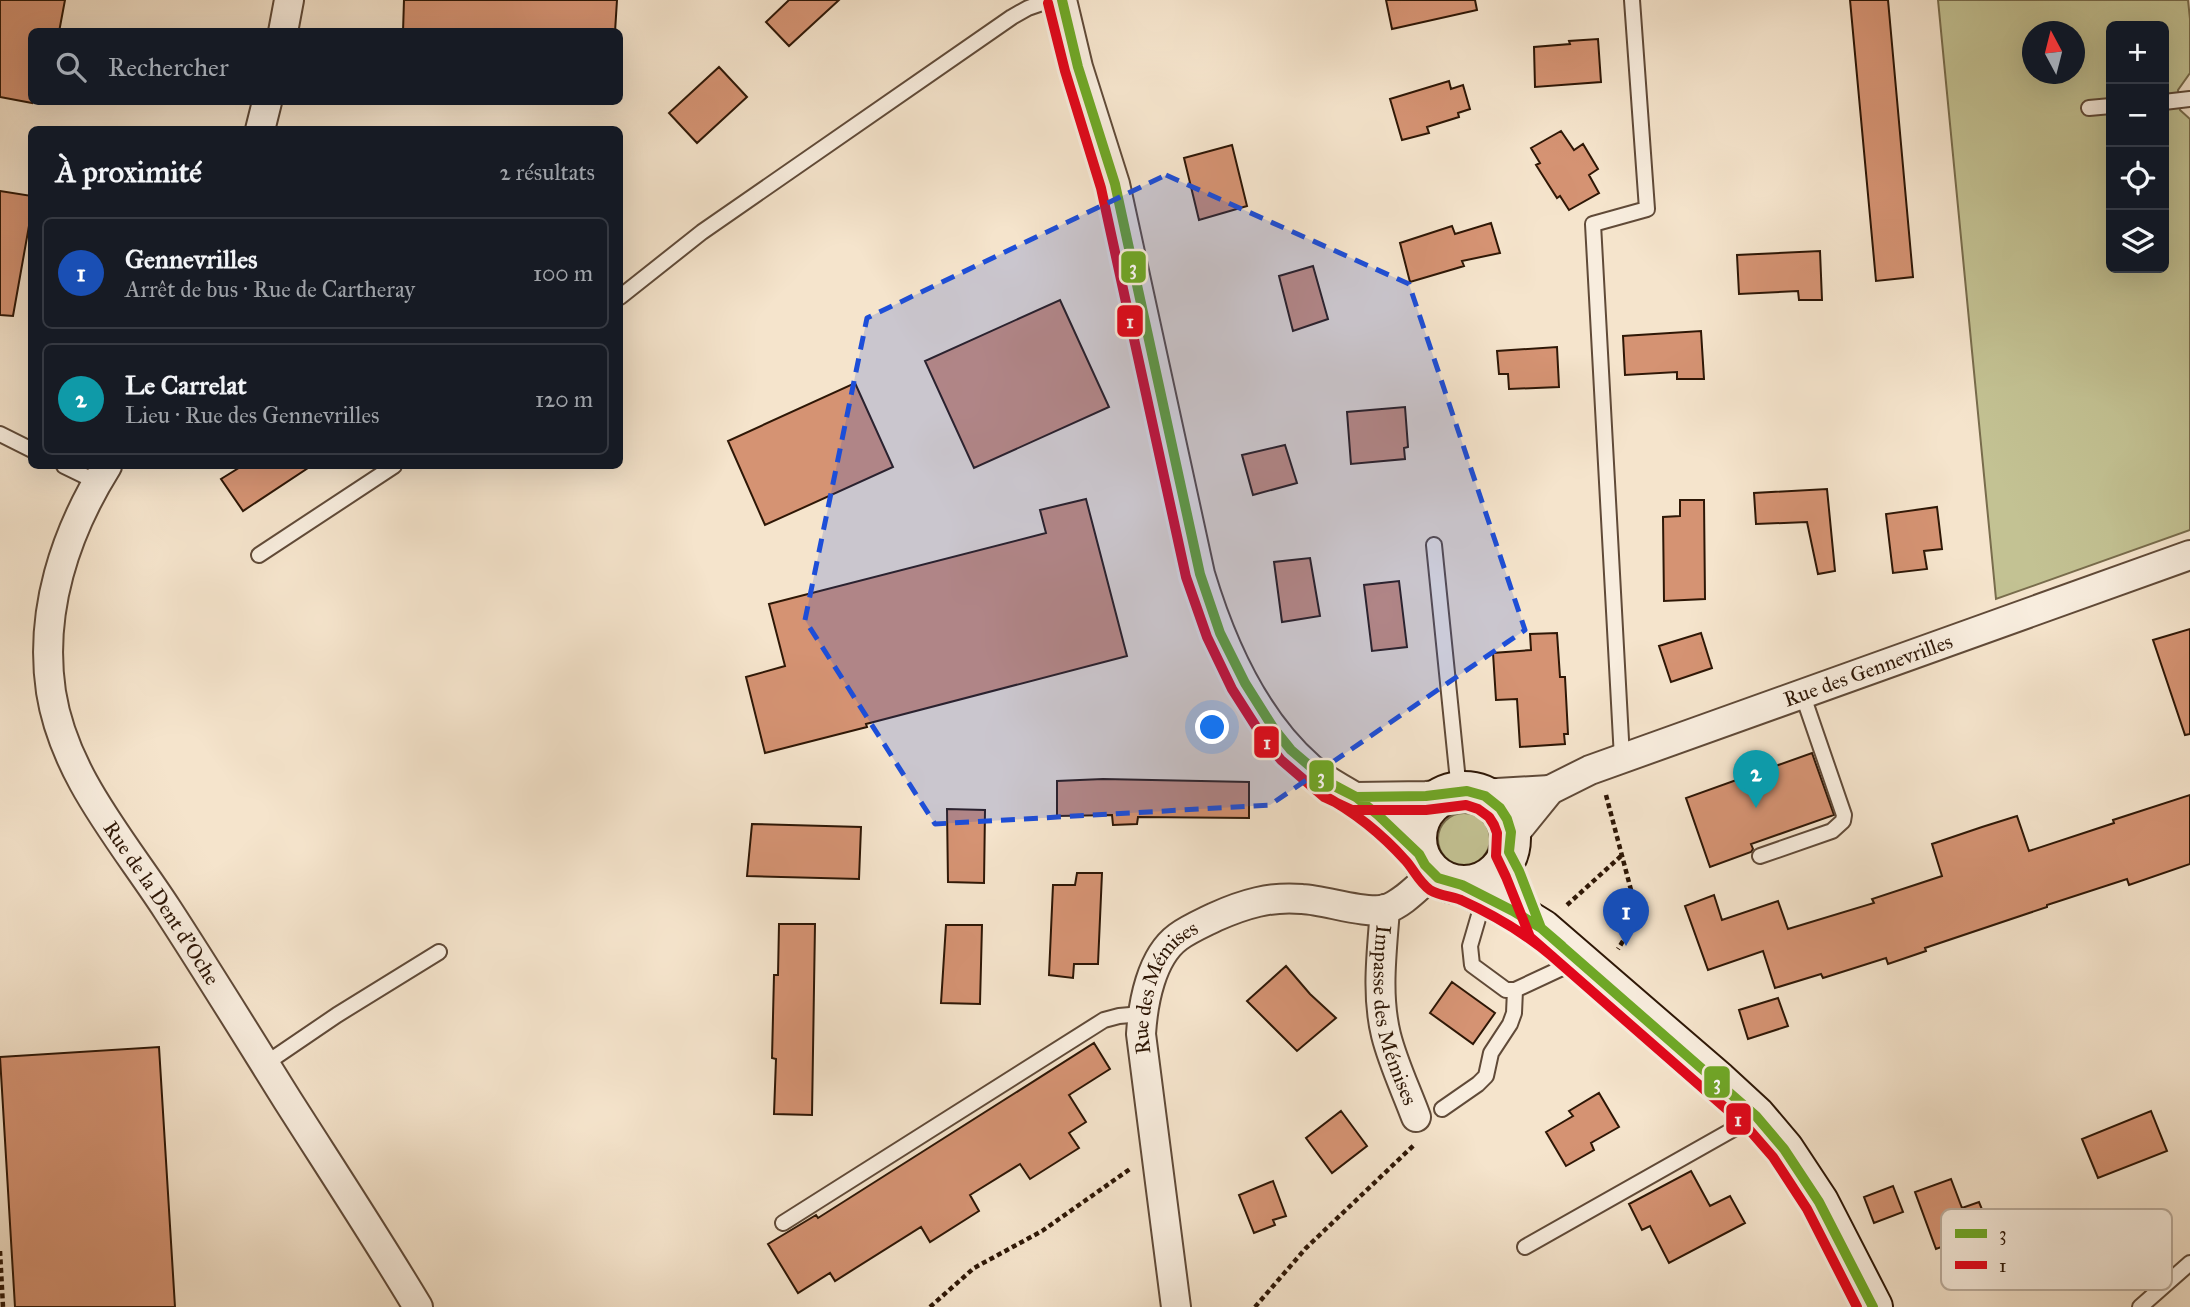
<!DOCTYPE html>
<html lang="fr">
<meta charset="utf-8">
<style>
:root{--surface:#171b24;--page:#20242c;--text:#f1f3f6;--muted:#9ea1a6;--line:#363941;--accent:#7c3aed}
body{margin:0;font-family:"IM FELL Great Primer",serif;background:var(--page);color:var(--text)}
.controls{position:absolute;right:21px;top:21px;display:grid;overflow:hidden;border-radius:10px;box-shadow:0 7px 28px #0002}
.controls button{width:63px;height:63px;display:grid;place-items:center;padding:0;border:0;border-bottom:2px solid var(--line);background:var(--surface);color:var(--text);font:35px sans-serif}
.compass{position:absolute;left:2022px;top:21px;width:63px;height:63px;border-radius:50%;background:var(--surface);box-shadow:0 7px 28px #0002;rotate:353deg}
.you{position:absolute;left:1213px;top:728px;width:24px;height:24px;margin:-18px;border:5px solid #fff;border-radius:50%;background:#1a73e8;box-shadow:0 0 0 10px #1a73e833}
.badge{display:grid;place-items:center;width:46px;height:46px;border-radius:50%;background:var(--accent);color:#fff;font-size:23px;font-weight:700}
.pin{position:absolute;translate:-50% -58px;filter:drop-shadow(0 2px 4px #0008)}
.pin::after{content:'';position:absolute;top:37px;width:24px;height:21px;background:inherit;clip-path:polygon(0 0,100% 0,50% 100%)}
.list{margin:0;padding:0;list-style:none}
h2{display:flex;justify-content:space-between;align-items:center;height:91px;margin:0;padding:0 28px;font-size:30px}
h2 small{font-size:23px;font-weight:400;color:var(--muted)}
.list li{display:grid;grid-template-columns:46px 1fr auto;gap:21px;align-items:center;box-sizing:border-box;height:112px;margin:0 14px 14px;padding:0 14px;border:2px solid var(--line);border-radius:10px}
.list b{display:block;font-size:26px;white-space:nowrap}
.list p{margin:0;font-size:23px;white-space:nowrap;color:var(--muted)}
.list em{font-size:23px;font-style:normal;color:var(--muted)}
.icon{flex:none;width:38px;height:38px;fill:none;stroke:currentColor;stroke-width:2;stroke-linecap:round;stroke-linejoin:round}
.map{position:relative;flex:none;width:2190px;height:1307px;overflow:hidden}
.search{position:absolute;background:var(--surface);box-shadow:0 7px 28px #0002;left:28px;top:28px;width:595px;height:77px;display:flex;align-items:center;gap:18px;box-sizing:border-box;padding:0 24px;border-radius:10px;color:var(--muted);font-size:26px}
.panel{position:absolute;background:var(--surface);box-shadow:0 7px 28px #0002;left:28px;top:126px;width:595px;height:343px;border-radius:10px}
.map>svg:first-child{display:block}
.green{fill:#c3c293;stroke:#786c4c;stroke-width:2;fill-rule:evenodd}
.building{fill:#d59373;stroke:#2e1706;stroke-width:2}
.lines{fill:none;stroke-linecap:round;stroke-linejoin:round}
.lane-casing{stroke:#604a38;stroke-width:18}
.street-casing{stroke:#604a38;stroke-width:32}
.secondary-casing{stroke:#2e1706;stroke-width:42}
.path{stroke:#2e1706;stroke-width:4.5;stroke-dasharray:5 3.5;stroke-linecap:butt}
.lane{stroke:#f8edde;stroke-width:14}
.street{stroke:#f8edde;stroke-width:28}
.secondary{stroke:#f8edde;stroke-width:38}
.bus-1-casing{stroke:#f8edde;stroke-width:16}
.bus-2-casing{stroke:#f8edde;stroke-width:16}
.bus-1{stroke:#6fa826;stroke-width:10}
.bus-2{stroke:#e1071b;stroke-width:10}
.marked{fill:#1d4ed8;fill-opacity:0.2;stroke:#1d4ed8;stroke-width:5;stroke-dasharray:14 9;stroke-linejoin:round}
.labels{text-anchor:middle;stroke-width:5;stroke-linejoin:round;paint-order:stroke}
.street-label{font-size:21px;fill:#2e1706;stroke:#f8edde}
.key{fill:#f8edde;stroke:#bbad9d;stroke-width:2}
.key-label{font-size:19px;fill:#2e1706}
.line-badge{stroke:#f8edde;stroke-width:2.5}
.badge-label{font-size:19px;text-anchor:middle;font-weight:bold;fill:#fff}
</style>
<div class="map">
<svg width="2190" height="1307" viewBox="0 0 2190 1307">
<rect width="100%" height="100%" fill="#f5e4cc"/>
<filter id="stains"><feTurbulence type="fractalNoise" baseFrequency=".00286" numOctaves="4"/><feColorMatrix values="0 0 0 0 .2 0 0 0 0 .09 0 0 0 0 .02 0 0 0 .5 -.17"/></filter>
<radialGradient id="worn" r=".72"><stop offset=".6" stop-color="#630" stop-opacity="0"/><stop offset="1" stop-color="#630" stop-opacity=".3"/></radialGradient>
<path class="green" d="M1938 0H2188L2190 19V73L2178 90 2180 110 2190 119V530L1996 599ZM2111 26H2164V268H2111ZM2032 32H2074V74H2032Z
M1438 839a26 26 0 1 1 52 0a26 26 0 1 1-52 0Z"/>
<path class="building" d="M0 0H65L59 32H32V103L0 97Z
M404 0H617L615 32H403Z
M789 0H839L789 46 766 22Z
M1386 0H1475L1477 10 1392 29Z
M1850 0H1888L1913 277 1876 281Z
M1598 39 1601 82 1535 87 1534 47 1570 44 1569 41Z
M719 67 747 97 697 143 669 113Z
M1449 81 1451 89 1463 85 1470 109 1458 113 1459 117 1427 127 1429 133 1402 140 1390 99Z
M1561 131 1574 150 1583 144 1598 169 1589 175 1599 193 1569 210 1560 196 1557 198 1536 165 1540 163 1531 148Z
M1232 145 1247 206 1199 220 1184 158Z
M0 191 32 196V209L13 316 0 315Z
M1491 223 1500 253 1462 261 1464 266 1410 282 1400 243 1452 226 1455 234Z
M1820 251 1822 300H1799L1798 291 1739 294 1737 255Z
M1313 266 1328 319 1293 331 1279 276Z
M1060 300 1109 407 974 468 925 361Z
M1701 331 1704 379H1677V372L1625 375 1623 336Z
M1557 347 1559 387 1509 389 1508 374H1499L1497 351Z
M855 383 893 467 765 525 728 441Z
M1405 407 1408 447 1404 448 1405 459 1351 464 1347 412Z
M1285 445 1297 483 1253 495 1242 455Z
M242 466H311L243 511 221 479Z
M1827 489 1835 571 1818 574 1807 522 1756 524 1754 493Z
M1086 499 1127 656 866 724 867 727 765 753 746 677 785 666 769 604 1046 533 1040 510Z
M1680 500H1704L1705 599 1664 601 1663 517 1680 516Z
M1937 507 1942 549 1924 551 1927 569 1893 573 1886 514Z
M1310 558 1320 616 1282 622 1274 562Z
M1399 581 1407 647 1372 651 1364 585Z
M2190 629V734L2185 735 2153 640Z
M1557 633 1560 677H1565L1568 734H1564L1565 744 1520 747 1517 699 1496 700 1493 653 1531 650 1530 634Z
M1701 633 1712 668 1671 682 1659 646Z
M1812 753 1834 815 1751 844 1753 849 1751 852 1710 867 1686 798Z
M1103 779 1249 782V818L1138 817 1137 824 1113 825 1112 815 1057 816V781Z
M2190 795V864L2129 885 2127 879 2047 905V907L1925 948 1926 951 1888 964 1886 958 1823 978 1821 974 1775 988 1763 951 1708 970 1685 906 1714 895 1722 920 1778 901 1788 929 1874 903 1872 899 1942 876 1932 844 1982 827 2017 816 2029 851 2114 823 2113 820Z
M947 809 985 810 984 883 948 882Z
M752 824 861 827 859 879 747 876Z
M1077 873H1102L1098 964H1074L1073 978 1049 975 1053 885H1075Z
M779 924H815L812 1115 774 1114 776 1059 772 1058 774 975H778Z
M946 925H982L980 1004 941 1003Z
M1286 966 1310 994 1336 1018 1297 1051 1247 1001Z
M1452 982 1495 1013 1473 1044 1430 1013Z
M1778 998 1788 1026 1748 1039 1739 1010Z
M1094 1043 1110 1069 1069 1095 1086 1122 1069 1133 1079 1148 1030 1179 1020 1164 970 1195 979 1211 930 1242 921 1227 835 1281 830 1273 798 1293 768 1244 816 1215 818 1218Z
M159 1047 175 1307H15L0 1057Z
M1599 1093 1619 1127 1591 1143 1594 1150 1566 1166 1546 1132 1573 1116 1569 1111Z
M1341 1111 1367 1146 1332 1173 1306 1138Z
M2151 1111 2167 1151 2098 1178 2082 1139Z
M1691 1171 1710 1206 1730 1196 1745 1223 1669 1263 1650 1226 1642 1230 1629 1204Z
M1951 1179 1962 1208 1979 1202 1990 1229 1936 1249 1915 1192Z
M1273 1181 1286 1216 1273 1220 1275 1225 1254 1233 1239 1195Z
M1893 1186 1903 1212 1874 1223 1864 1197Z"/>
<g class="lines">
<g class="lane-casing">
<path id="lane" d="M2164 102 2190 99
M2089 108 2111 106
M620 297 702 232 1012 17 1028 8 1051 0
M0 434 32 450
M64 466 97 482
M1434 545 1459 791
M259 555 394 466
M1622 758 1593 224 1647 209 1632 0
M1760 856 1832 831 1843 821 1844 815 1802 693
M1484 898 1470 946 1472 965 1506 990H1515L1575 962
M265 1064 337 1015 439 952
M1442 1109 1478 1084 1486 1076 1491 1053 1510 1024 1514 1013 1515 990
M783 1223 1104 1020 1119 1016 1142 1014
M1525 1247 1755 1117
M2140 1307 2190 1263"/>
</g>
<g class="street-casing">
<g id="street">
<path d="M1062 0 1078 67 1115 184 1200 574C1221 644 1254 719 1310 768 1324 780 1339 787 1355 797 1379 811 1400 834 1419 854"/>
<path d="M283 32 289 0"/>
<path d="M260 130 267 102"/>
<path id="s1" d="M107 466C65 533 39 612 51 692 64 775 122 840 167 909 208 972 248 1037 288 1101 332 1170 376 1237 418 1307"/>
<path d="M1480 794 1550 790"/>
<path d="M1356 797 1426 796 1449 794"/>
<path id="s2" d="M1511 838 1550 790 1590 770 2190 555"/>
<path id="s3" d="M1385 909C1382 951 1376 994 1386 1035 1393 1063 1406 1090 1416 1117"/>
<path id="s4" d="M1176 1307 1141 1034C1143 1003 1151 957 1178 937 1189 929 1203 923 1215 917 1244 904 1271 896 1302 899 1326 900 1366 915 1386 909 1404 903 1419 885 1433 874"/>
</g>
</g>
<g class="secondary-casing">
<path id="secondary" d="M1417 838a47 47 0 1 1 94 0a47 47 0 1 1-94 0Z
M1462 885 1513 911 1542 929 1718 1081 1756 1116 1784 1149 1819 1202 1873 1307"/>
</g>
<path class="path" d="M1606 795 1636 909 1633 925 1618 949
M1567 905 1621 856
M0 1251 3 1307
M930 1307 974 1268 1042 1231 1130 1169
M1255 1307 1306 1248 1414 1145"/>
<use href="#lane" class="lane"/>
<use href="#street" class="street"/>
<use href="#secondary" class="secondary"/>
<g class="bus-1-casing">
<path id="bus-1" d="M1062 0 1078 67 1115 184 1200 574 1220 633 1245 683 1274 729 1291 750 1332 785 1356 797 1426 796 1467 791 1485 796 1500 808 1507 819 1511 832 1509 852 1519 871 1541 928 1756 1116 1784 1149 1819 1202 1873 1307
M1328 782 1356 797 1378 815 1419 854 1425 865 1438 878 1462 885 1513 911 1541 928 1562 946"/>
</g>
<g class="bus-2-casing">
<path id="bus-2" d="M1048 3 1065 71 1101 188 1186 577 1207 637 1232 689 1262 736 1281 760 1324 797 1352 810H1426L1466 805 1478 809 1489 817 1494 825 1497 833 1496 856 1506 877 1530 937 1746 1126 1773 1157 1807 1209 1857 1307
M1321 794C1353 811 1382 834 1406 861 1414 870 1419 882 1430 890 1440 896 1451 896 1461 900 1494 915 1525 933 1553 957"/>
</g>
<use href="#bus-1" class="bus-1"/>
<use href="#bus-2" class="bus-2"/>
</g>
<path class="marked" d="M1166 175 1409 284 1525 630 1270 805 935 824 805 620 867 318Z"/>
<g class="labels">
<g class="street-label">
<text dy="7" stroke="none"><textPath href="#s2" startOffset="402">Rue des Gennevrilles</textPath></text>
<text dy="7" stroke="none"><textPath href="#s1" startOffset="478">Rue de la Dent d'Oche</textPath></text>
<text dy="7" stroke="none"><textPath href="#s4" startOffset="329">Rue des Mémises</textPath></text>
<text dy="7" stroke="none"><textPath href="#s3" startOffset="108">Impasse des Mémises</textPath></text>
</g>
</g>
<rect x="1941" y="1209" width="231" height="81" rx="10" class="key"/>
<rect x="1955" y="1229" width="32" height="9" fill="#6fa826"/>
<rect x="1955" y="1261" width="32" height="8" fill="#e1071b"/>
<g class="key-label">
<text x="1999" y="1240">3</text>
<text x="1999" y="1272">1</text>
</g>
<g class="line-badge">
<rect x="1120" y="250" width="27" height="34" rx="7" fill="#6fa826"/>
<rect x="1116" y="304" width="28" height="34" rx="7" fill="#e1071b"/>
<rect x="1253" y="725" width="27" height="34" rx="7" fill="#e1071b"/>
<rect x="1308" y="759" width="27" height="34" rx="7" fill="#6fa826"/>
<rect x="1703" y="1065" width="28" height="34" rx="7" fill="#6fa826"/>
<rect x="1725" y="1102" width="27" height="34" rx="7" fill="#e1071b"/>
</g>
<g class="badge-label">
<text x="1133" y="274">3</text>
<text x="1130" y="328">1</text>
<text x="1267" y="749">1</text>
<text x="1321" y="783">3</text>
<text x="1717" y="1089">3</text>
<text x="1738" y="1126">1</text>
</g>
<rect width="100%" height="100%" filter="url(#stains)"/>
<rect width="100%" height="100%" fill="url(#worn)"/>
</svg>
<div class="controls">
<button>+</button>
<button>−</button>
<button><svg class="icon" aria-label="locate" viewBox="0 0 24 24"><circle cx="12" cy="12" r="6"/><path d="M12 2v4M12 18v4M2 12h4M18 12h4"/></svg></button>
<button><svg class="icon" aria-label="layers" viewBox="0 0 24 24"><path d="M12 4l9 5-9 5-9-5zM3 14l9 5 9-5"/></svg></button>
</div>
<svg class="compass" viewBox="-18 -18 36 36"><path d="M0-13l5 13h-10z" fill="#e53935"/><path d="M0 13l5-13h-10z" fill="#9ea1a6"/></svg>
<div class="you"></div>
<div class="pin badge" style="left:1626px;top:946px;background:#1a4fb4">1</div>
<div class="pin badge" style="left:1756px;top:808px;background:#0f9aa8">2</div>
<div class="search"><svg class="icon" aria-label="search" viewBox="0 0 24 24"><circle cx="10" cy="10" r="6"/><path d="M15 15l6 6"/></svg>Rechercher</div>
<section class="panel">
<h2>À proximité<small>2 résultats</small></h2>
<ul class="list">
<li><span class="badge" style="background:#1a4fb4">1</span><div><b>Gennevrilles</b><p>Arrêt de bus · Rue de Cartheray</p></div><em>100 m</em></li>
<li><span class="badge" style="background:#0f9aa8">2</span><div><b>Le Carrelat</b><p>Lieu · Rue des Gennevrilles</p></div><em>120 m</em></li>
</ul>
</section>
</div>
